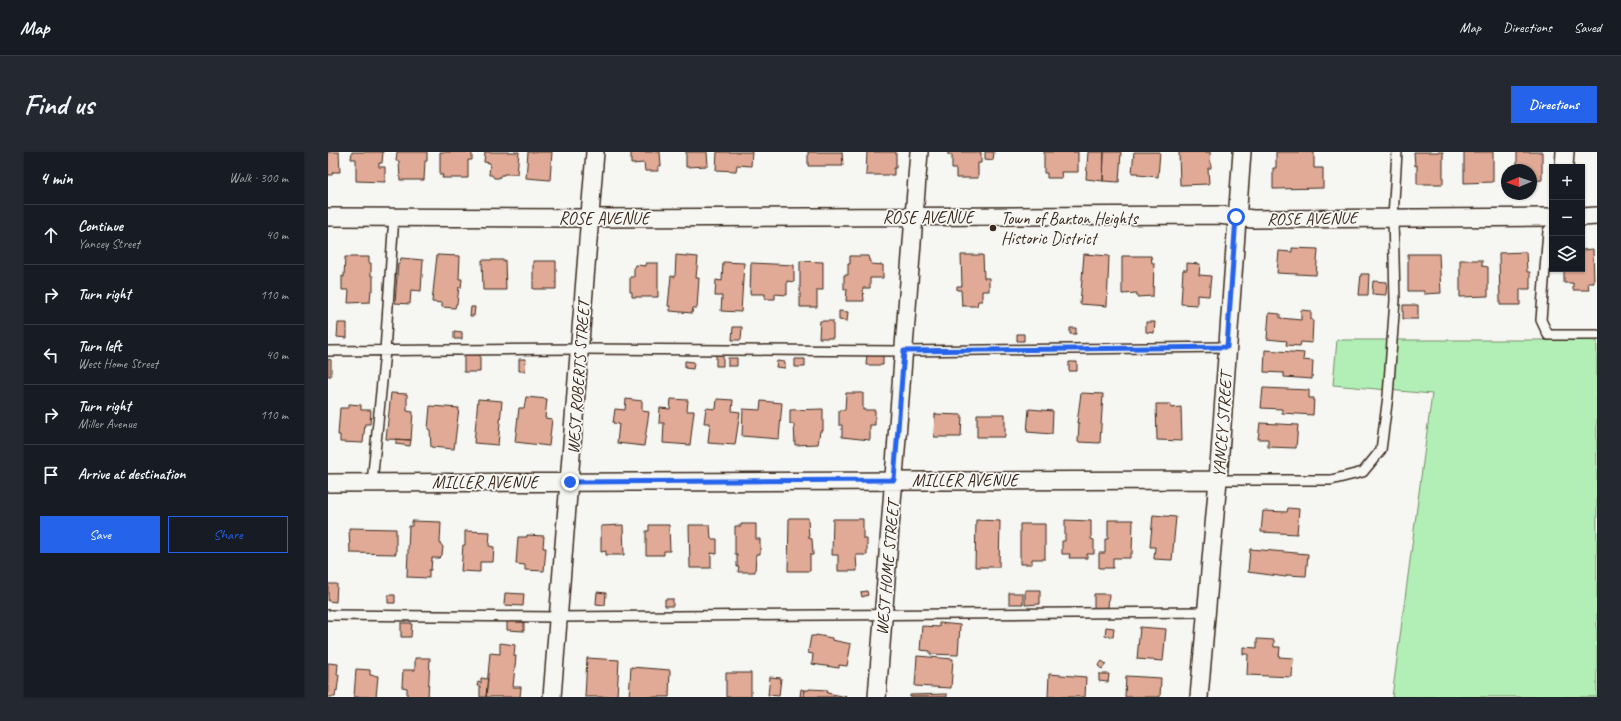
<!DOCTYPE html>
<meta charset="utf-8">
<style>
:root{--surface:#171b24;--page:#242831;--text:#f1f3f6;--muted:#9ea1a6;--line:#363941;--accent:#2563eb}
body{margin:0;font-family:Caveat,sans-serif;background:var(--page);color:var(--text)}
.controls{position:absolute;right:12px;top:12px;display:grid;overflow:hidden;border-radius:0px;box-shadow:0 1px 3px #0004}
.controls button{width:36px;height:36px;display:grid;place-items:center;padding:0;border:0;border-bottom:1px solid var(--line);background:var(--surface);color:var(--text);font:20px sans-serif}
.compass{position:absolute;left:1173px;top:12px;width:36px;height:36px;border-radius:50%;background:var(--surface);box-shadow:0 1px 3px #0004;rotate:268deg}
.stop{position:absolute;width:12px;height:12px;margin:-9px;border:3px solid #2563eb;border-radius:50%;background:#fff}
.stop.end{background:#2563eb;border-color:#fff;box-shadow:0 1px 4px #0008}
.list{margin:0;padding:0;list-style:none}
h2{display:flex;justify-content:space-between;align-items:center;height:52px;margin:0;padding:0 16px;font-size:17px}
h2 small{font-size:13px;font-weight:400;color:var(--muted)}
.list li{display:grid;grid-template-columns:26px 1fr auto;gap:12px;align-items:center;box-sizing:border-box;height:60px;padding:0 16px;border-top:1px solid var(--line)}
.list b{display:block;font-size:15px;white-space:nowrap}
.list p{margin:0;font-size:13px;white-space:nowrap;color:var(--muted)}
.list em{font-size:13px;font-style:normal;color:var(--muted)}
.actions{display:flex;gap:8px;padding:12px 16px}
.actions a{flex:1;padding:9px 0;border:1px solid var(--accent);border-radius:0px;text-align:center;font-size:14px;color:var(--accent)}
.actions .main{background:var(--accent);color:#fff}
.icon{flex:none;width:22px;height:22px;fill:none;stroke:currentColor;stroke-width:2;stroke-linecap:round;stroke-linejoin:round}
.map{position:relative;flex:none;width:1269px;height:545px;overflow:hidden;border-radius:0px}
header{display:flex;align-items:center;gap:24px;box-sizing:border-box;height:56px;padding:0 20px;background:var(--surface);border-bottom:1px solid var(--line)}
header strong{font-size:19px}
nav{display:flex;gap:22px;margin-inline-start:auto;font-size:14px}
.intro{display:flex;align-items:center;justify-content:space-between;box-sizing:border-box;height:96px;padding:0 24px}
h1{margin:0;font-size:28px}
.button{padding:10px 18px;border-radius:0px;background:var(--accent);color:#fff;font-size:14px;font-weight:700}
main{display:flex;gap:24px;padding:0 24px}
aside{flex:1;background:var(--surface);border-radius:0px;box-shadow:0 1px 3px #0004}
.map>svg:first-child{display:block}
.green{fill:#b2efb6;stroke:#768c6a}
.building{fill:#e0aa96;stroke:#3b2a1e}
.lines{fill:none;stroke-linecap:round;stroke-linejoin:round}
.service-casing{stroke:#3b2a1e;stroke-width:12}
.minor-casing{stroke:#3b2a1e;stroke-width:20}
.service{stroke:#f6f6f2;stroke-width:9}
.minor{stroke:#f6f6f2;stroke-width:17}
.route{stroke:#2563eb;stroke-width:5}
.poi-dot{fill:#3b2a1e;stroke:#f6f6f2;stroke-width:1.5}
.labels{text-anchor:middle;stroke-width:3.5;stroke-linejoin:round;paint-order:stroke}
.street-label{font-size:17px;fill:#3b2a1e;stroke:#f6f6f2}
.poi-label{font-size:17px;fill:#3b2a1e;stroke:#f6f6f2;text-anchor:start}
</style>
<header>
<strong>Map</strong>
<nav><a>Map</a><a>Directions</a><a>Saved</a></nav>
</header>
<div class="intro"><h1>Find us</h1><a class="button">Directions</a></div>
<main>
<aside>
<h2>4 min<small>Walk · 300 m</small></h2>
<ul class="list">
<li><svg class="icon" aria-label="ahead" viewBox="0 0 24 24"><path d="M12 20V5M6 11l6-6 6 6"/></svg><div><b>Continue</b><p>Yancey Street</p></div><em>40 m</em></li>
<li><svg class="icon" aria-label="right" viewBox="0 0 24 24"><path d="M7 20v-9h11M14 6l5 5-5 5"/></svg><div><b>Turn right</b></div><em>110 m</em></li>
<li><svg class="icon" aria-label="left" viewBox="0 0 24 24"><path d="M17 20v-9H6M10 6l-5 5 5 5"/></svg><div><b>Turn left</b><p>West Home Street</p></div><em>40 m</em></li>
<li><svg class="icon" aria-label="right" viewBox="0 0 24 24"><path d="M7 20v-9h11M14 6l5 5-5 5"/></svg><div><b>Turn right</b><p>Miller Avenue</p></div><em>110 m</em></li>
<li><svg class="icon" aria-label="arrive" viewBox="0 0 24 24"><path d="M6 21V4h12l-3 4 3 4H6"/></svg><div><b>Arrive at destination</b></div></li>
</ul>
<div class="actions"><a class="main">Save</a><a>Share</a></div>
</aside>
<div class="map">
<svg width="1269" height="545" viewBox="0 0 1269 545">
<rect width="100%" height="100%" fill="#f6f6f2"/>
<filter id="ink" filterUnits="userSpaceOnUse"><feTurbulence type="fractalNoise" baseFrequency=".025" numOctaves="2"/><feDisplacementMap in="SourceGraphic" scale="8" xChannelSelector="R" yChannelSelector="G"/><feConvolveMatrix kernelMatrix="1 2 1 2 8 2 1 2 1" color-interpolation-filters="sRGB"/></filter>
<g filter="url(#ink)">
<path class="green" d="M1009 188H1269V545H1064L1104 242 1005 233Z"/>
<path class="building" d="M0 0H11L12 20H5L4 23H0Z
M24 0H55L54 11H51V15H57V30L28 29V7H23Z
M69 0H99V9H97L96 28H72L71 9H68Z
M112 0H144V8H140V26H114L115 23H112Z
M157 0H191L189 22H176V23H173L171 26H166L164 23H161L162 11 156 10Z
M200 0H224L222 28 198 26Z
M303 0H332L333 14H330V19H317L316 11 303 12Z
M358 0H379L380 14 358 15Z
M389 0H424L423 14 409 13 408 19 388 18Z
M480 0H514L515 14H480Z
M539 0H568V16H566V23H538Z
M620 0H653V11H650V26H628V17H624V3H620Z
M657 0H666L665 8 657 7Z
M716 0H750V20H733L734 26H719V21H716Z
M760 0H776L775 29 758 27Z
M776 0H793L791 30 775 29Z
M806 0H832L830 25 810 23V21H804Z
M851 0H882L883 16H880L881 32 852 33Z
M948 0H986V16H995V36L945 37V16H948Z
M1086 0H1115V32H1089V13L1087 14Z
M1136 0H1165V30L1136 31Z
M1189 0H1214V28L1203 29V18H1189Z
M964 96 990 97 988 123 949 121 951 99 964 100Z
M1265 97 1266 131H1260L1261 138H1245V131H1236V117H1254V98Z
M1198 100 1199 120H1202V137H1192V153H1172L1171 101Z
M756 102 781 104 779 154 752 152Z
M1080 102H1111L1113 141 1096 142V139H1080Z
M109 103 132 104 131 127H134L133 136 131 135 129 152H128L127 156 114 155V151L104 150Z
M348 103 370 105 368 126H371L369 156H365L364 161 342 159V154H340L343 124 347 125Z
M633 103H655L656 126H661V139H654V149H650L649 154H634L633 138H629V134H634Z
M522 104H541L543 112 555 113V126H542V136H535L536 149H518L519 137H516V123H520V112H522Z
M794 104H823L824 111H826L825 144 809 145V141L794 142Z
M17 105H41V111H43V124H45V138H43L42 150 20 151 21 138H14V124L16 125Z
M73 106 95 108 93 139 83 138 82 152 67 151 70 111H72Z
M154 108H177L178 138H155Z
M1132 108H1154V114L1160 115V144L1132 145Z
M205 109H228V137H205Z
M472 109 495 110V138H489V155H472Z
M395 110 416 111 413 160 393 159 394 144H387L388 128 394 129Z
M318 111H330V145H304V140H302V125H306V117L308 113 318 114Z
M423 111 466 113V130L459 129V143L447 142V147H437V142H422Z
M859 111 872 112 871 123 883 124 881 144 869 143V153L853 152 855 118H859Z
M1033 122H1041L1040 143H1031Z
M1045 129 1059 130 1058 143 1044 142Z
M1075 153H1090V167H1075Z
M143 155H147L146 164H142Z
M973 158 983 159V168H985L984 191 973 190 972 194 958 193 959 189 939 187 941 161 952 162V166L973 168Z
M511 159 520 160 519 169 511 168Z
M492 169H505V186H491Z
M818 170H827L826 181 818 180Z
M10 171H19V186L9 185Z
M405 175H414L413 188H404Z
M742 176H748V182H742Z
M126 179 134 180V187H126Z
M689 182H696V189H689Z
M937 198 976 201 975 208 985 209 984 227 956 225V221L936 220Z
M136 202H152V220H136Z
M395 202V214H388V203Z
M539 202H555V213H538Z
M400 206H409V214H400Z
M0 207 3 208V224H0Z
M191 207H198L197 219H191Z
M467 207H477V215H467Z
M357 209 366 210 365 217 357 216Z
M449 209 457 210V216L448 215Z
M741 210H749V219H741Z
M935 236 981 238V246H986L985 263 954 261V257L933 256Z
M63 241 79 242V259L85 260 83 288 58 287Z
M518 241H535V258H547V273H542V288L514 285V273H511V258H517Z
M753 241 775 242 772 291 750 290 751 271H749Z
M198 245 219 247 217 266 224 267 221 294 187 290 191 256H196Z
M150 247 174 249 170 293 146 291Z
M298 247 314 249V259L321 260 316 294 289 291 291 272 285 271 287 257 297 258Z
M343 247 360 248 359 259H366L362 293 335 291 336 271H331L332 256 342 257Z
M389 247 405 248 404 259 412 260 407 293 380 291 382 271H376L378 256 388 257Z
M433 249 454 251 451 287 414 284 415 257 432 258Z
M21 252 33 253V258H43L42 272H37L35 291 12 290V283H10L12 256H21Z
M828 252H843V256L853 255 854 289 829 288Z
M102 254 131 256 126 297 103 295 102 278 100 277Z
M495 257V279H492L490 292 467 293 466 272H462V258Z
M701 257 725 259 724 282 699 280Z
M607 262 634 263 633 285H606Z
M649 262H677V285H649Z
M932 271 970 273 968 296 940 295V287H930Z
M68 287 83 288 82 294 68 292Z
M960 356 971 357 969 382 933 380 935 359 959 360Z
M825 363 848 365 844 408 826 407 827 395H822Z
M461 366H480L481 386 484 387 485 403H482V419H460Z
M505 367H535V387H539V403H528L529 419H510V403H504Z
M648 368 672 369 671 415H647Z
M737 368 763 369V387L766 388V402H759V406H741L742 402H734V389H737Z
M780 368H805L804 402H802V406H785V416H771V401H777V387H780Z
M84 369 113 370 112 391 115 395 114 403 111 406H104L103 418H101V426L79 425 81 374H84Z
M413 372H428V387H432V402H428L427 420H410L411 415H409V402H407V374H413Z
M692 372H717V407H704V412H692Z
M295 373 296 403H278V399L273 400V374Z
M321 373H341L342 399H336V403H318V379H321Z
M361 373H382L383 387H389V402L383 401V416H362Z
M21 376 68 377V402L22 401Z
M137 379 162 380 161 394 166 395 165 410H152V420L133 419 135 393H137Z
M199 383 216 384 215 396H218L216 419 197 418V413L188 412 190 385H199Z
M922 397 980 402 978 424 959 423 958 425 920 420Z
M0 432H9L8 450 0 449Z
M697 438H712V452L697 453Z
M539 439 540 443 534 445 533 440Z
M269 440 278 441 277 453 268 452Z
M177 441 196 442 195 454 176 453Z
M681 441H695V452H681Z
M766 442H781L780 456H766Z
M60 443H67V451H60Z
M337 447H345V454H337Z
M179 469 196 470V479L179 478Z
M73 471H84L83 485H73Z
M611 471 632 473 630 503 602 502V499L592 498 594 474 611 475Z
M778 475 786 476 785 485 777 484Z
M812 475 838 477 835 509 809 507Z
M488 483 504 486V488L523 492 519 514 511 513V516L484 512 485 502 480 501 483 484H488Z
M929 487 946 488V495H952L951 505 965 506 964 525 919 523 920 502H915V495L929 496Z
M172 491 187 493 186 504H188L185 535H193L192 545H158L162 501 172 502Z
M589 504 625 507 623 536 587 534Z
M87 506H102L100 545H79V536L74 535 75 518H87Z
M259 506 291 508 289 545H257Z
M774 509 778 512 774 517 770 514Z
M0 511 10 512 9 523H11L9 539 8 538 7 545H0Z
M303 515 342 518 341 545H301Z
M28 517 42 518V523L50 524 48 545H26Z
M398 521H423V545H398Z
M721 522 758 525 757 545H720Z
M771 522H781L780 530 771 529Z
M798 524 833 526 832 545H797Z
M442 525 453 526 451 544 440 543Z
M153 526 160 527 158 545H152V534H149L150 530 153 531Z
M473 537 476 538V545H472Z
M481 537 500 538 499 541 519 545H476V538H481Z
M619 542V545H582V543Z"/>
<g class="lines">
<g class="service-casing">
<path id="service" d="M1224 75 1220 79 1213 168 1220 183H1269
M0 199 252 197 576 199 899 195
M890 328H1003L1035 320 1053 298 1060 244 1067 148 1065 65 1069 0
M44 331 57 199 66 64
M0 463 230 465 878 460"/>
</g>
<g class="minor-casing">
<path id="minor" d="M1236 15 1237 0
M0 65 261 66 891 63 925 67 1224 65
M1254 65 1269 64
M0 331 890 328
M224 545 267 0
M549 545 591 0
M871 545 890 328 914 0"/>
</g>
<use href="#service" class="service"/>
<use href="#minor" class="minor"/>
</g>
</g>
<g class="lines" filter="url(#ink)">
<path class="route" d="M242 330 566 328 576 199 899 195 908 65"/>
</g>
<circle class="poi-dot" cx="665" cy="76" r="4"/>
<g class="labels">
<g class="street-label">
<text x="600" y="71">ROSE AVENUE</text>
<text x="276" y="72">ROSE AVENUE</text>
<text transform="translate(984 66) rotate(-1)" y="6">ROSE AVENUE</text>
<text transform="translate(250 225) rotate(-86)" y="6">WEST ROBERTS STREET</text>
<text transform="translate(894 273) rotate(-86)" y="6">YANCEY STREET</text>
<text x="637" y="334">MILLER AVENUE</text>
<text x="157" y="336">MILLER AVENUE</text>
<text transform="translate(559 416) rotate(-85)" y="6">WEST HOME STREET</text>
</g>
<g class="poi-label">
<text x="673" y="72">Town of Barton Heights<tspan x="673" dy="20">Historic District</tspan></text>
</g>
</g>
</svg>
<div class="controls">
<button>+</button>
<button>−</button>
<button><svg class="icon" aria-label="layers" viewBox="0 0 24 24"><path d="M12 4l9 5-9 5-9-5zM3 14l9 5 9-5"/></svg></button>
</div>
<svg class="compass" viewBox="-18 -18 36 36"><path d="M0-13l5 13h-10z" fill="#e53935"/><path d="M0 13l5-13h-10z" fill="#9ea1a6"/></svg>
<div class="stop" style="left:908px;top:65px"></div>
<div class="stop end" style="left:242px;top:330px"></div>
</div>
</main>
